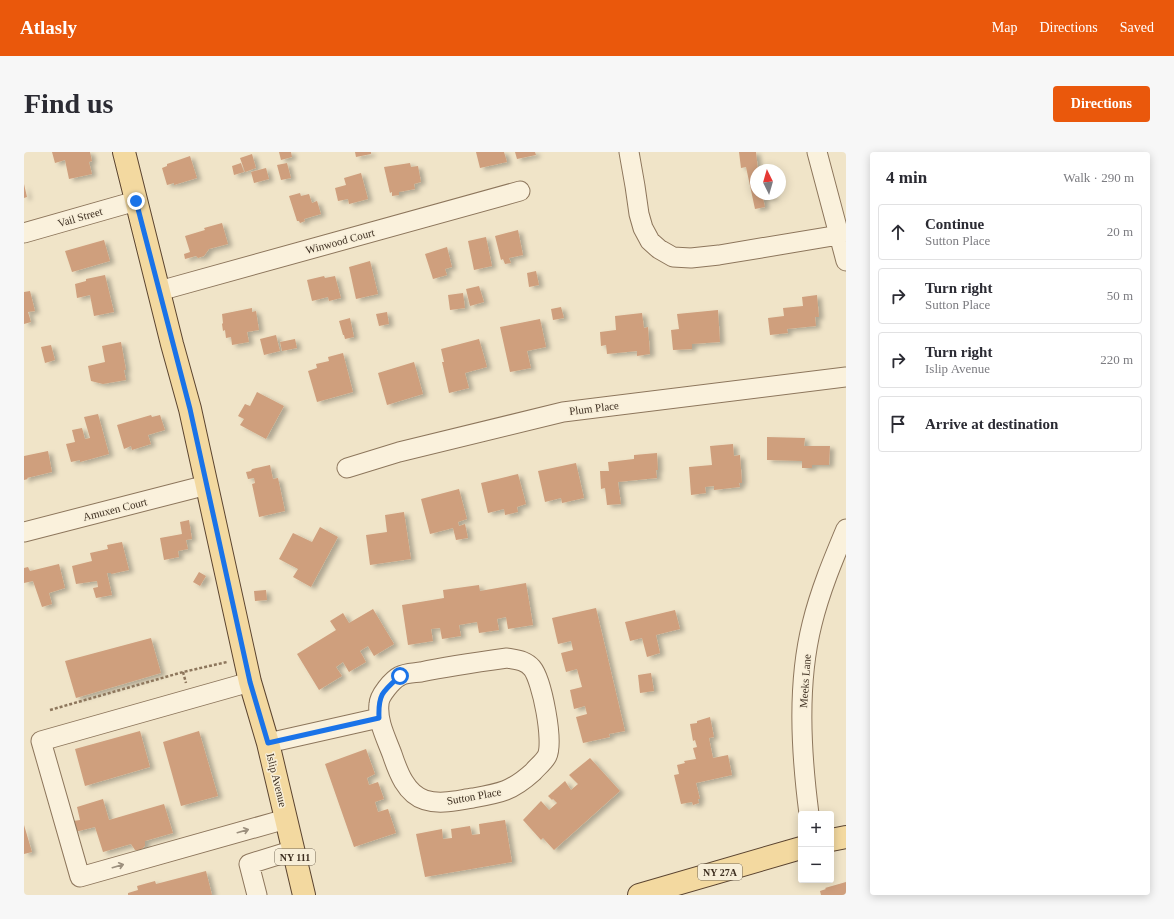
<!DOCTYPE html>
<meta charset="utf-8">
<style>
:root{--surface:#fff;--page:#f7f7f7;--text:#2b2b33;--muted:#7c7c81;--line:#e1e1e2;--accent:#ea580c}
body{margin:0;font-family:Georgia,serif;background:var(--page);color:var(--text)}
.controls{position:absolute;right:12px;bottom:12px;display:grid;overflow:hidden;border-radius:4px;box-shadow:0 2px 10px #0003}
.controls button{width:36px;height:36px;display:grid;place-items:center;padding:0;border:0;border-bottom:1px solid var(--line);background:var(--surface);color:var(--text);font:20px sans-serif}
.compass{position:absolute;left:726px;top:12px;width:36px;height:36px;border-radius:50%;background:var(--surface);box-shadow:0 2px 10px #0003;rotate:355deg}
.stop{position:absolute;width:12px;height:12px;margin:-9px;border:3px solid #1a73e8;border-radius:50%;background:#fff}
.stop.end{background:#1a73e8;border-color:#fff;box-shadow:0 1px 4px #0008}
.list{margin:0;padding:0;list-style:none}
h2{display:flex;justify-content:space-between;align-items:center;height:52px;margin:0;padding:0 16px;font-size:17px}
h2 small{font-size:13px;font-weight:400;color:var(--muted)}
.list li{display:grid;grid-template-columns:26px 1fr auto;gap:12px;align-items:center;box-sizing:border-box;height:56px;margin:0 8px 8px;padding:0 8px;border:1px solid var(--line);border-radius:4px}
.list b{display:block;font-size:15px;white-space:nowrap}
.list p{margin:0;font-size:13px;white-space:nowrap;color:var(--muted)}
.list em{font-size:13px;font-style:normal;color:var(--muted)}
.icon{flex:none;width:22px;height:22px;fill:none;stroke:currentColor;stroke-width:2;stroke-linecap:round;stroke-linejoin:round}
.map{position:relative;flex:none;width:822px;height:743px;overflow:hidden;border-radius:4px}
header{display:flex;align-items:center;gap:24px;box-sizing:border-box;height:56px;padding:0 20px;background:var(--accent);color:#fff}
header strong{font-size:19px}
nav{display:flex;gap:22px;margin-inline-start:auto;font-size:14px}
.intro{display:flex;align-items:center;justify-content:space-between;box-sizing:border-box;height:96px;padding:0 24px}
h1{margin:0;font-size:28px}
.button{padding:10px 18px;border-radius:4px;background:var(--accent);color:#fff;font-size:14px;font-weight:700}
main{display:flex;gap:24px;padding:0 24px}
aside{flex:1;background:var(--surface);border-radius:4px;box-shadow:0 2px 10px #0003}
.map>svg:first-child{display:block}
.building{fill:#cf9f7d;filter:url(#shadow)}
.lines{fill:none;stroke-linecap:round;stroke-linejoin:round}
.minor-casing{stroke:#8d765c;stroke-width:21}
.major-casing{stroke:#5b4430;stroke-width:24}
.path{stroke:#8d765c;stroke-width:2.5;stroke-dasharray:3 2;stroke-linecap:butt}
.minor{stroke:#faf1dc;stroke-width:19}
.major{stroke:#f3d9a0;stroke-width:22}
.oneway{stroke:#9c907e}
.route{stroke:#1a73e8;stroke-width:5}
.labels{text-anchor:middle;stroke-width:3;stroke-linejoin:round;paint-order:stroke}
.shield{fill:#f7eed8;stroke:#756857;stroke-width:1}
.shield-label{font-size:10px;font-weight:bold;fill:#3d2e20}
.street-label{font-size:11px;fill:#3d2e20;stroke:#f7eed8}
</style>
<header>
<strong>Atlasly</strong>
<nav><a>Map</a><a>Directions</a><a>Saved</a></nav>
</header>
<div class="intro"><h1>Find us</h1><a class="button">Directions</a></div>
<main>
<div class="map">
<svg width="822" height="743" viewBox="0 0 822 743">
<defs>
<filter id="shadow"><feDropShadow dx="4.5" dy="2.5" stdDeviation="2" flood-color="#0004"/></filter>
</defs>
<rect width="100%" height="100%" fill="#f0e4c8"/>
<path class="building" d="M28 0H66L68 9 65 10 68 22 45 27 41 8 31 11Z
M255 0H267L268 5 257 8Z
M331 0H347V2L332 5Z
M452 0H480L483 10 456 16Z
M491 0H511L512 3 493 7Z
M715 0H732L734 18H732V42H749V45L739 46 741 55 731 57 722 15 717 16Z
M228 2 232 16 221 20 216 6Z
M166 4 173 26 150 33V31L143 33 138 16 143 14V12Z
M217 11 220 20 210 23 208 14Z
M263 11 267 26 257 28 253 13Z
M386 11 387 15 394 14 397 30 390 32 391 37 375 40V43L368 44V40L366 41 360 15Z
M242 16 245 27 230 31 227 20Z
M337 21 344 47 325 52 324 47 314 49 311 36 322 33 320 26Z
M0 32 3 45 0 46Z
M276 41 277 44 285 42 288 51 293 49 297 62 280 67 281 69 276 71 275 69H273L265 44Z
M198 71 204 92 185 97 180 104 174 106 172 104 161 107 160 102 166 100 161 84 181 78 180 76Z
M494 78 499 103 485 106 487 111 481 112 479 107 477 108 471 84Z
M462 85 468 114 450 118 444 89Z
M80 88 86 109 48 120 41 99Z
M423 95 428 115 421 117 423 123 409 127 401 102Z
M346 109 354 142 332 147 325 115Z
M512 119 515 133 505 135 503 121Z
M81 123 90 160 70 164 66 143 53 146 51 132 62 129V127Z
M300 124 301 126 311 124 317 146 305 149 304 145 288 149 283 128Z
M455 134 460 150 446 154 442 137Z
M6 139 11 159 4 160 7 170 0 172V140Z
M439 141 441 156 426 158 424 143Z
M793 143 795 165H791L792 174 763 177 764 181 746 183 744 166 760 164 759 156 779 154 778 145Z
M537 155 540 166 529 168 527 157Z
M228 156V160L232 159 235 178 223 180 225 190 208 193 207 185 202 186 201 178 199 179 198 172 199 171 198 162Z
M694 158 696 190 668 192V197L649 198 647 178 655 177 653 162Z
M363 160 365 172 355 174 352 162Z
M618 161 620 176 624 175 626 202 613 204V199L583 202 582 193 577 194 576 180 592 178 591 164Z
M326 166 330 185 321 187 320 183H319L315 169Z
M516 167 522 195 503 199 507 216 486 220 476 175Z
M252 183 256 199 240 203 236 187Z
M271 187 273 196 258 199 256 190Z
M455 187 463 215 441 221 445 236 425 241 418 210H420L417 197Z
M97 190 102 218H100L102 228 79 232 67 229 64 214 81 210 78 194Z
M27 193 31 208 21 211 17 195Z
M319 201 329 240 293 250 284 219 293 216 292 212 305 209 304 205Z
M390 210 399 242 363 253 354 221Z
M233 240 260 254 242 287 216 273 220 267 214 264 221 252 226 254Z
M74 262 85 302 56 310V308L47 310 42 292 51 290 48 278 58 276 61 287 66 286 60 265Z
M127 263 128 265 136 263 141 278 124 283 127 292 108 298 107 294 100 297 93 273Z
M743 285 781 286 780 294H806L805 313H788V316H778V309L743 308Z
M709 292 710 304 716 303 718 331H715L716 335 690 338V334L681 335 682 341 667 343 665 315 688 313 686 294Z
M24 299 28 320 3 326 4 327 0 328V304Z
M633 301 634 318H632L633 326 594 330 597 352 583 353 581 336 577 337 576 319H585L584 310 610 307V303Z
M552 311 560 346 538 351 537 346 521 350 514 319Z
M246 313 249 327 254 326 261 359 235 365 228 332 231 331 230 326 224 327 222 320 227 319 228 317Z
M494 322 502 352 493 355 494 360 481 363 480 357 464 361 457 331Z
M435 337 443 367 434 370 435 374 441 372 444 386 432 388 429 376 406 382 397 347Z
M380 360 387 407 346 413 342 383 363 380 361 363Z
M165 368 168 387 162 388 164 397 154 399 155 405 140 408 136 386 158 382 156 370Z
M296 375 314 385 287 435 269 425 274 417 255 407 269 381 288 390Z
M98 390 105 418 87 422V421H83L88 443 72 446 69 436 74 435 73 429 52 432 48 414 68 409 66 401 84 397 83 393Z
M35 412 41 436 25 441 28 452 18 455 9 429 0 431V416L4 415 6 419Z
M175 420 182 424 176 434 169 430Z
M502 431 509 473 484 477 482 465 473 467 475 478 455 481 453 470 435 473 437 484 418 487 416 476 407 477 409 489 384 493 378 453 420 446 419 438 455 433 456 439Z
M242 438 243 448 231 449 230 439Z
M572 456 601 579 585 582 586 585 559 591 552 565 563 562 561 554 550 557 546 538 558 535 553 517 542 520 537 501 549 498 547 489 534 492 528 466Z
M349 457 370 492 350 504 344 494 336 499 342 510 325 520 319 510 312 515 318 524 295 538 273 502 312 478 306 469 319 461 325 471Z
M651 458 656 477 632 483 636 501 623 505 618 486 606 489 601 470Z
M127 486 137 521 52 546 41 509Z
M627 521 630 539 616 541 614 523Z
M686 565 690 585 685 586 689 606 704 603 708 623 672 631 676 647H674L675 651 669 653 668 650 657 652 650 623 655 622 653 613 661 611 660 609 672 607 669 596 673 595 671 588 669 589 666 572 673 571V569Z
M116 579 126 615 61 634 51 597Z
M175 579 194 644 157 654 139 590Z
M342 597 351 622 343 626 345 633 354 630 360 647 351 650 354 660 364 657 372 681 330 695 301 612Z
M566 606 596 639 530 698 519 686 517 688 499 668 517 649 525 658 533 651 529 647 528 648 524 644 541 629 547 638 554 632 545 623Z
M79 647 85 668 140 652 149 681 121 689V694L117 698H111L107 692 79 700 71 675 51 680 49 669 56 668 53 655Z
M481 668 488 710 401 725 392 682 418 677 419 687 428 686 427 677 446 674 448 683 456 682 455 672Z
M0 673 8 700 0 702Z
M182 719 188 743H104V741L114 738 113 734 131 729 132 732Z
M822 730V743H797L796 739 802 737 801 736Z"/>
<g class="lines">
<g class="minor-casing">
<path id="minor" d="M605 0 611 34 615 62 619 76 626 89 635 97 649 105 667 106 695 103 815 83
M793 0 822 109
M0 81 112 49
M135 139 496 39
M323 316 375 300 539 260 822 225
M0 380 183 333
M483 506C493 508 501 508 508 516 518 528 530 590 523 604 520 610 513 615 509 620 488 639 477 641 449 646 434 648 417 653 401 648 382 642 374 620 368 602 362 586 353 569 355 552 355 544 368 528 376 524 381 521 390 521 397 520 425 514 454 510 483 506Z
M226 530 17 589 56 725 262 667
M244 591 355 566
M785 662C777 600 773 532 788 472 796 439 809 408 822 377
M233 743 225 712 270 698"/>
</g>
<g class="major-casing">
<path id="major" d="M100 0 148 192 166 257 226 530 244 591 280 743
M807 688 822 685
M615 743 777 696"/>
</g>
<path class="path" d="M159 520 162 531
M26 558 159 520 203 510"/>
<use href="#minor" class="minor"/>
<use href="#major" class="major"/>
</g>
<defs><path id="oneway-shaft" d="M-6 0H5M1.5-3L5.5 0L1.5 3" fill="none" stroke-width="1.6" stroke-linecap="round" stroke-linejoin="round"/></defs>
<g class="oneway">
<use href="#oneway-shaft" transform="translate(219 679) rotate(-16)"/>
<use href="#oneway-shaft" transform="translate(94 714) rotate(-16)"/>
</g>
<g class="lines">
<path class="route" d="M112 49 166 257 226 530 244 591 355 566C354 542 359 539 376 524"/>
</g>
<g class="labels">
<g class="shield">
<rect x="251" y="697" width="40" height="16" rx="3"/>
<rect x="674" y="712" width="44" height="16" rx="3"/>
</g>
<g class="shield-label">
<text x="271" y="709">NY 111</text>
<text x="696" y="724">NY 27A</text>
</g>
<g class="street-label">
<text transform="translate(56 65) rotate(-16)" y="4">Vail Street</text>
<text transform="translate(316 89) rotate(-15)" y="4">Winwood Court</text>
<text transform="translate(570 256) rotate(-7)" y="4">Plum Place</text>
<text transform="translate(91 357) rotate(-14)" y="4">Amuxen Court</text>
<text transform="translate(781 529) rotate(-86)" y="4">Meeks Lane</text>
<text transform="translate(253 628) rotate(76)" y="4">Islip Avenue</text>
<text transform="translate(450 644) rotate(-10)" y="4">Sutton Place</text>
</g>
</g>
</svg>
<div class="controls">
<button>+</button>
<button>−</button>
</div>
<svg class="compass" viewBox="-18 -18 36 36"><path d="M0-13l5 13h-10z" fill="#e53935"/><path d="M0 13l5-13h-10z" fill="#7c7c81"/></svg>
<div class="stop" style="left:376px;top:524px"></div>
<div class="stop end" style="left:112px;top:49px"></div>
</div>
<aside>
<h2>4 min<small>Walk · 290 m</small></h2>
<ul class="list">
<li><svg class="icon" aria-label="ahead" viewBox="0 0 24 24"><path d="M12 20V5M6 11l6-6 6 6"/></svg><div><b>Continue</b><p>Sutton Place</p></div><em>20 m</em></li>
<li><svg class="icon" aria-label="right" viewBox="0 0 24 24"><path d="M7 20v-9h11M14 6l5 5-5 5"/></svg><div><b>Turn right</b><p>Sutton Place</p></div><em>50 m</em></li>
<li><svg class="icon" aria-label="right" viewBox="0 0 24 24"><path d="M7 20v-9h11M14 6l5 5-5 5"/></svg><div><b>Turn right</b><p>Islip Avenue</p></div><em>220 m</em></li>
<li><svg class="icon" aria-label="arrive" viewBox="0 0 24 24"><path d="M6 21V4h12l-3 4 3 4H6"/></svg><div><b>Arrive at destination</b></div></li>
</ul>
</aside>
</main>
